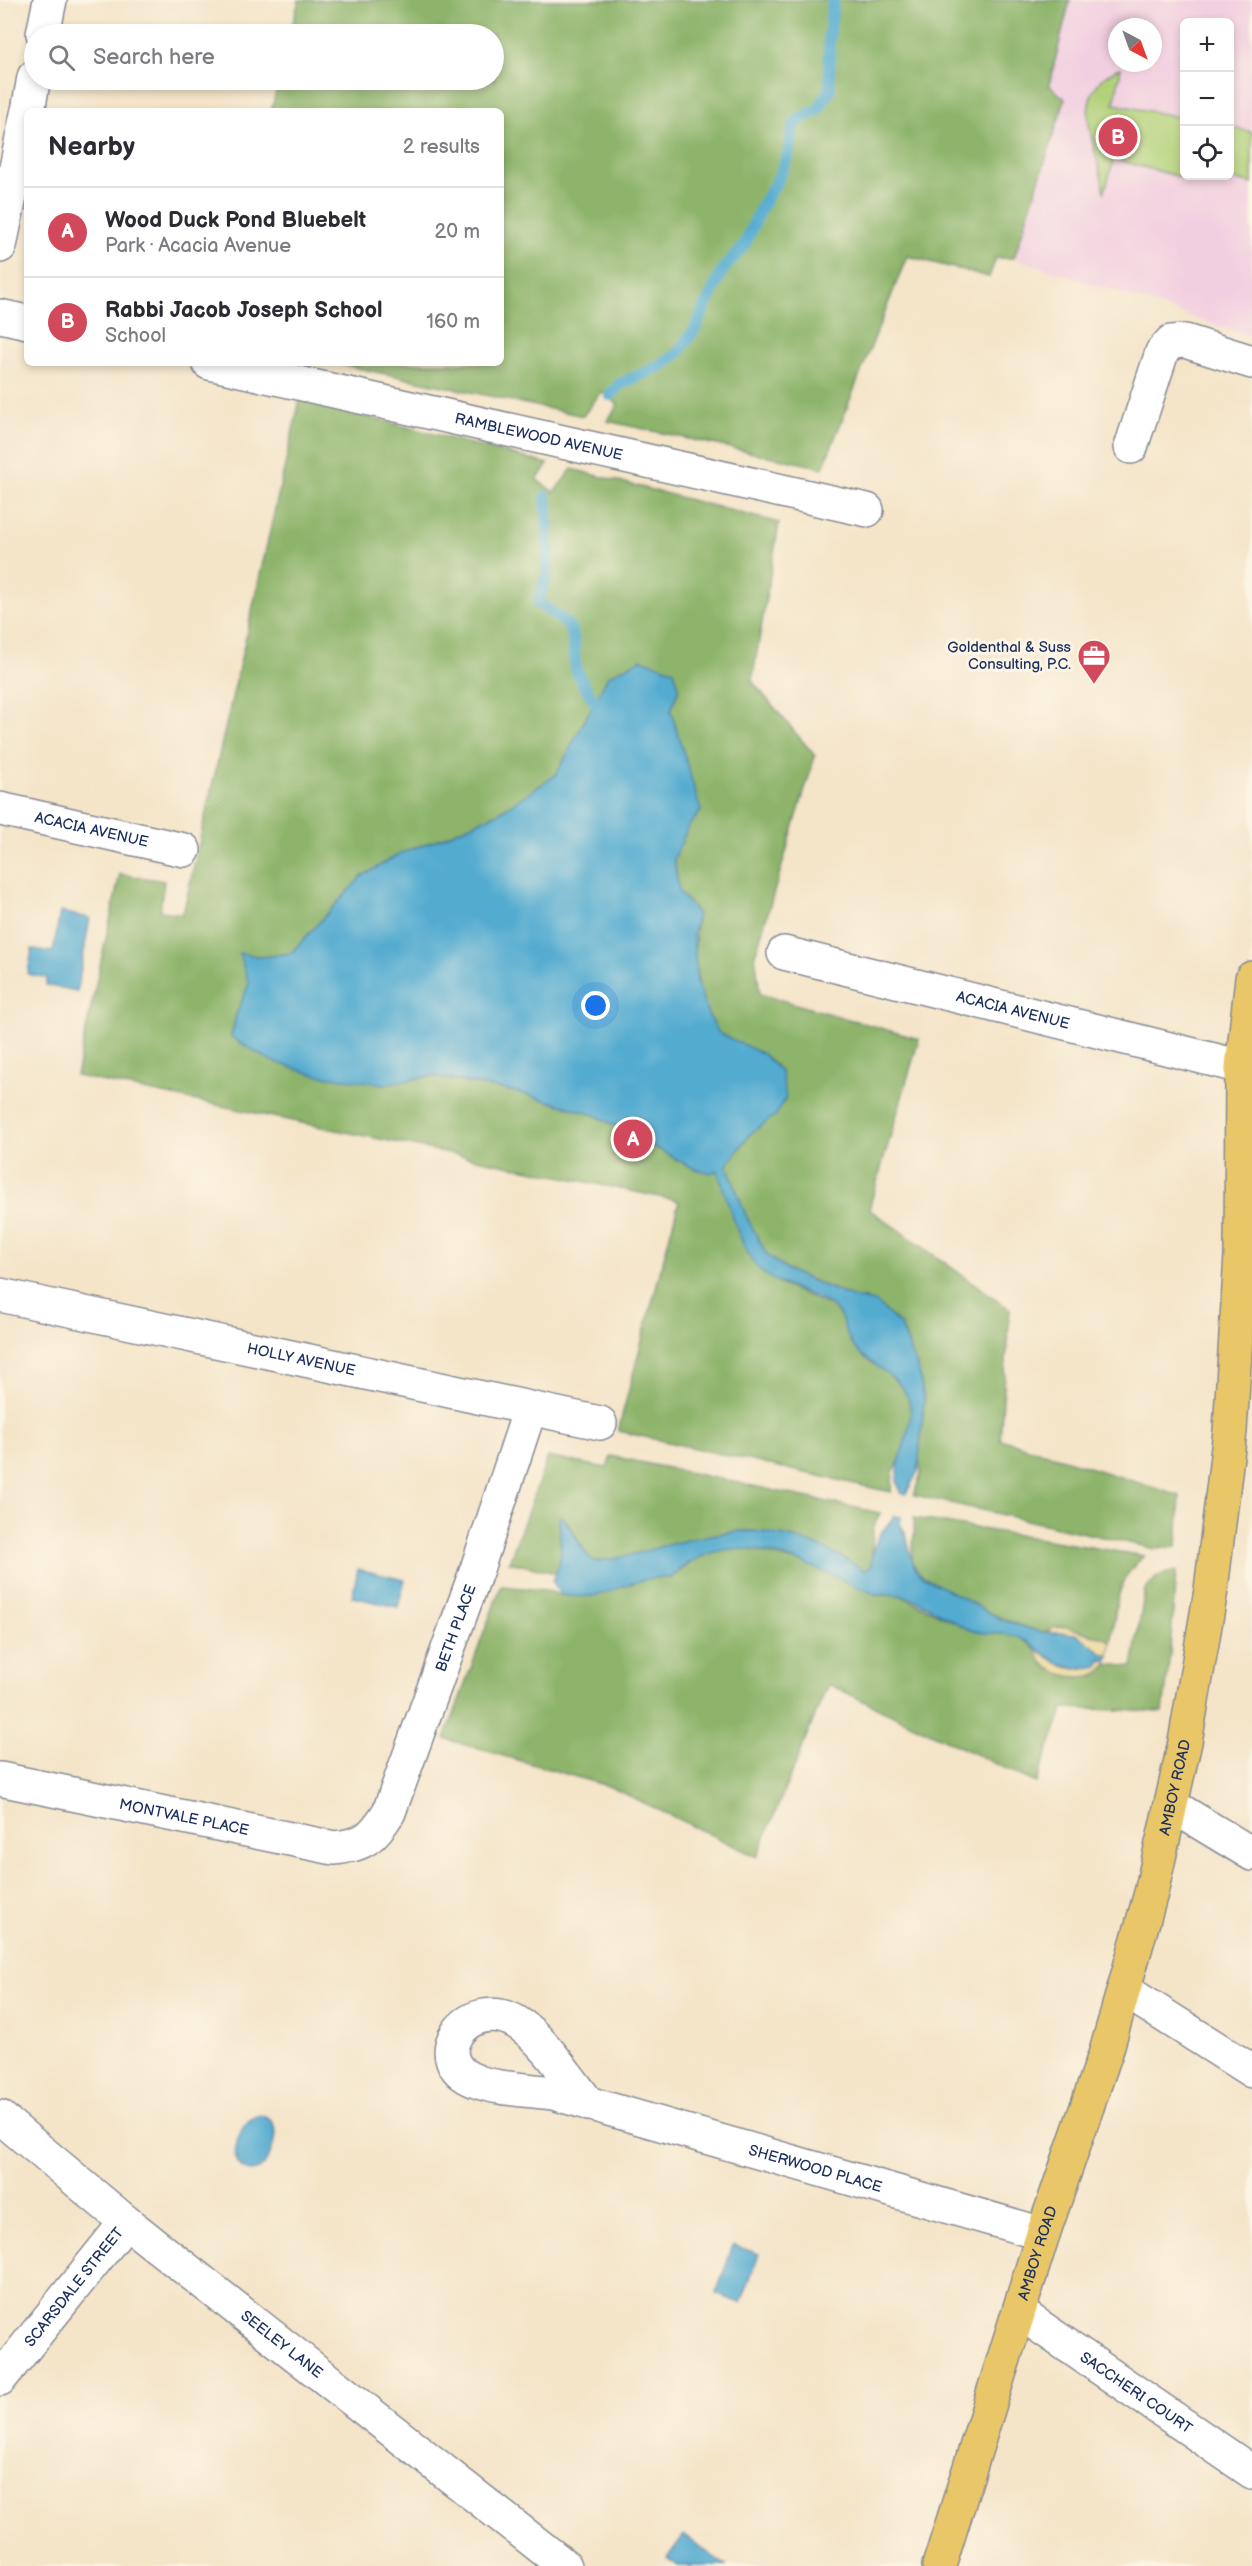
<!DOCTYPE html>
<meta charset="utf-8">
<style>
:root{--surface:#fff;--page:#f7f7f7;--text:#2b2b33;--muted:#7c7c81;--line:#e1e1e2;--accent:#d1495b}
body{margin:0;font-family:"Balsamiq Sans",sans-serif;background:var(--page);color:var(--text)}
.controls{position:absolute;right:18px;top:18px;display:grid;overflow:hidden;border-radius:9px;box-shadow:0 3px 9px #0003}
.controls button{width:54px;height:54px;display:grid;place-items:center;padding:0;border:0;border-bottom:2px solid var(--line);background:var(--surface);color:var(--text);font:30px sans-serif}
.compass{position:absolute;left:1108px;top:18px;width:54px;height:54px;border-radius:50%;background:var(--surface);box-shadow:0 3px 9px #0003;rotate:139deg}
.you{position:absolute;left:596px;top:1006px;width:21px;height:21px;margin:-15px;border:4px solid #fff;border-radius:50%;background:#1a73e8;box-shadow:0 0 0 9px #1a73e833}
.badge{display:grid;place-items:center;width:39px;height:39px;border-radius:50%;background:var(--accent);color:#fff;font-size:20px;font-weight:700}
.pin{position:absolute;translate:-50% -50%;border:3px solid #fff;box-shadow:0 2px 6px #0006}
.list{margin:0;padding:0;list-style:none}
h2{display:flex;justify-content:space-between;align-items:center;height:78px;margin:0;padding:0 24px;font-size:26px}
h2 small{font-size:20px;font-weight:400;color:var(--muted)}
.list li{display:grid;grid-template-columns:39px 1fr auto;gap:18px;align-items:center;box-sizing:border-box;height:90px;padding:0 24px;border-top:2px solid var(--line)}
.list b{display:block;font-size:22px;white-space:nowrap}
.list p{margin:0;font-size:20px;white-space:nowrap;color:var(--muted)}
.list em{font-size:20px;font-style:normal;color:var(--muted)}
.icon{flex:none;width:33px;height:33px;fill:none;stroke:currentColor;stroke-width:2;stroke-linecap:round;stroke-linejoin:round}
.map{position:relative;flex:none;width:1252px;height:2566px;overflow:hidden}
.search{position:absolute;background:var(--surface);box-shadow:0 3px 9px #0003;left:24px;top:24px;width:480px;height:66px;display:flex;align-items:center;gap:15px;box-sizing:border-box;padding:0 21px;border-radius:33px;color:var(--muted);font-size:22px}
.panel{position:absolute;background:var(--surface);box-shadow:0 3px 9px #0003;left:24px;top:108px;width:480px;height:258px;border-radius:9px}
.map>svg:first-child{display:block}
.built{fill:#f2cfe0;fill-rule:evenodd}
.green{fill:#b2d27a;stroke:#66806c;stroke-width:1.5}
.forest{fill:#8db46a;stroke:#547264;stroke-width:1.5}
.sand{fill:#eeda9e;stroke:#84847e;stroke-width:1.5}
.water{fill:#53abd0;stroke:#376d97;stroke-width:1.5}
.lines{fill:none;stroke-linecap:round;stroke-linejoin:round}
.stream{stroke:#53abd0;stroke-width:12}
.minor-casing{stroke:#888a93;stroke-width:36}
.major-casing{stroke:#888a93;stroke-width:36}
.minor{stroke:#fff;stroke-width:33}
.major{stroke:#e9c769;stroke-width:33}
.labels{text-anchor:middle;stroke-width:6;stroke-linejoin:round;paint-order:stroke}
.street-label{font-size:15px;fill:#1b2f5e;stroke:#fcf5e5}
.poi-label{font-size:15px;fill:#1b2f5e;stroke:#fcf5e5;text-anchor:end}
</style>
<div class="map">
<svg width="1252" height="2566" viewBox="0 0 1252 2566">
<rect width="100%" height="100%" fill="#fcf5e5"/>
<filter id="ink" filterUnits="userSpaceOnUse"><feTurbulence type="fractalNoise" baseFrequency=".0167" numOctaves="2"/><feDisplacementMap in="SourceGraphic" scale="12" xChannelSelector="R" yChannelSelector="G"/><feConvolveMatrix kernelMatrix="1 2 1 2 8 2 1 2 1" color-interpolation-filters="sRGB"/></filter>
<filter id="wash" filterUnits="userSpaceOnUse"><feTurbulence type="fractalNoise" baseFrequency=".008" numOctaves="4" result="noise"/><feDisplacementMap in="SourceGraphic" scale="24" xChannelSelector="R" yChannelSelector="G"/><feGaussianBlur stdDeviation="1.35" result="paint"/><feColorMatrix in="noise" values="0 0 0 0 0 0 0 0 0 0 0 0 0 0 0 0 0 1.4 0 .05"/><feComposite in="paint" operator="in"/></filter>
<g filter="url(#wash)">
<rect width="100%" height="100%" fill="#f4e4c8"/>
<path class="built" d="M1071 0H1252V337L1014 258 1065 99 1049 85ZM1184 22H1230V176H1184ZM1117 27H1153V63H1117Z"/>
<path class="green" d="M1121 68 1114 104 1184 118V176H1189L1188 179 1114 159 1104 193C1102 157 1069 106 1105 77 1110 73 1114 69 1121 68Z
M1230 127 1252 132V184L1221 176H1230Z"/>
<path class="forest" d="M299 0H1070L1049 85 1065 99 1014 258H996L989 277 907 256 823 468 607 421 618 405 601 392 583 416 334 363H501V111H271L279 80H494V34H290Z
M300 399 548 464 537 480 554 492 572 469 779 523 752 681 815 756 755 955 760 994 919 1039 869 1209 1010 1309 1000 1439 1180 1496 1177 1547 1156 1549 914 1495 921 1473 919 1457 924 1400 919 1372 905 1335 866 1299 852 1297 787 1270 767 1255 746 1216 727 1165 750 1134 781 1072C775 1066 768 1057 761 1053 748 1047 729 1043 719 1033 696 1009 691 944 698 914L679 892 674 859 688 827 700 811 671 711 679 687 608 676 557 775 500 812 444 837 399 854 325 917 291 953 263 957 240 954 249 984 236 1015 231 1037 269 1060 385 1084 433 1076 521 1093 595 1115 695 1169 717 1170 746 1251 780 1284 833 1307 843 1320 847 1333 866 1359 882 1369 899 1384 909 1398 911 1411 909 1432 902 1456 893 1472 891 1492 618 1431 679 1201 76 1076 120 874 164 881 160 911 183 914Z
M611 1456 880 1513 873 1528 871 1566 864 1570C832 1548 782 1531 743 1531 720 1532 696 1538 675 1543 648 1549 622 1560 594 1561L587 1555 566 1519 559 1518 561 1555 556 1573 509 1562 548 1457 607 1468Z
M914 1518 1144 1556C1115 1581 1116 1607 1111 1643 1102 1635 1070 1627 1058 1627 1051 1628 1047 1633 1040 1632 1016 1626 921 1586 913 1564 910 1557 916 1532 914 1518Z
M722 1549H750L817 1567 878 1595H900L971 1630 1007 1633 1022 1639 1037 1650C1038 1672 1074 1680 1092 1676 1100 1674 1103 1670 1108 1664L1132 1667 1145 1589 1158 1576 1176 1571 1170 1653 1163 1712 1064 1708 1036 1783 828 1684 757 1857 611 1787 445 1739 501 1586 545 1590 560 1595 657 1577 671 1578 697 1558Z"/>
<path class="sand" d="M1067 1627 1106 1639 1111 1643 1109 1655 1101 1653 1099 1650 1075 1634 1046 1633 1053 1628Z
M1037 1650C1051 1659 1067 1673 1085 1668 1094 1666 1098 1660 1108 1660 1103 1689 1038 1677 1037 1650Z"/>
<path class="water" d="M641 659 674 670 679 687 671 711 701 811 688 827 674 859 679 892 698 914 693 933 697 980 708 1014 719 1033 763 1054 781 1072 786 1098 776 1115 750 1134 727 1165 746 1216 767 1255 787 1270 836 1291 852 1297 877 1303 901 1326 919 1372 924 1400 918 1471 906 1494 900 1493C900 1487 897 1486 897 1480 896 1447 926 1415 900 1385 886 1369 867 1363 854 1347 844 1335 845 1317 833 1307 815 1292 780 1289 760 1270 740 1252 727 1196 717 1170L711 1173 695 1169 595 1115 521 1093 433 1076 385 1084 315 1075 269 1060 231 1037 236 1015 249 984 239 953 263 957 291 953 361 877 399 854 444 837 500 812 556 775 608 676Z
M60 912 90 918 77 991 46 985 47 978 28 974 32 949 53 952Z
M562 1516 587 1555 594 1561C622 1560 648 1549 675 1543 696 1538 720 1532 743 1531 784 1531 830 1547 864 1570L871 1566C872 1551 875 1539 885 1528 889 1523 892 1522 894 1516L901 1517 900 1524C913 1541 906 1563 922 1576L1003 1620 1040 1632 1075 1634 1099 1650 1101 1653 1109 1655 1108 1660H1100L1099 1666C1056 1674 1054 1656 1022 1639 1005 1630 985 1637 968 1629 947 1619 922 1599 899 1595 890 1593 881 1597 872 1593 809 1567 730 1517 671 1578 644 1575 623 1588 598 1595 586 1598 573 1597 560 1595L553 1582 561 1555 559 1518Z
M358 1569 405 1580 398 1607 352 1597Z
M261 2115 272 2121C279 2134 272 2154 263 2166 254 2173 245 2172 237 2163 231 2147 243 2117 261 2115Z
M733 2245 759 2254 741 2303 716 2294Z
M684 2535 726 2566H678L667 2558Z"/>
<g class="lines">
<path class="stream" d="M610 395 620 384 662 365 678 353 695 329 722 271 745 244 760 209 779 177 788 155 793 127 799 119 818 110 830 90 829 40 833 0
M546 497C548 522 549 547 547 572 546 583 539 592 539 604 549 611 560 616 569 627 577 638 572 656 576 668 580 681 587 691 595 701"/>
</g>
</g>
<g filter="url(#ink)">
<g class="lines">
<g class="minor-casing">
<g id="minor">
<path d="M43 34 50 0"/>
<path d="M28 111 34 77"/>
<path d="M0 246 27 114"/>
<path d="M0 316 27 322"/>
<path id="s1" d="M209 363 867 510"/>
<path d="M1131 447 1162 352 1171 342 1185 341 1252 362"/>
<path id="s2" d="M0 809 184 850"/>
<path id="s3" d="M784 953 1242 1067"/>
<path id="s4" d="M0 1295 600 1423"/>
<path id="s5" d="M0 1779 334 1848C365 1845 373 1837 389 1812L477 1569 530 1409"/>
<path d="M1171 1805 1252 1854"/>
<path d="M1124 1990 1252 2071"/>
<path id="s6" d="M589 2104C570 2080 541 2036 516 2022 466 1994 422 2061 476 2081 495 2089 531 2090 553 2093L1043 2234"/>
<path id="s7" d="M0 2117 126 2222 565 2566"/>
<path id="s8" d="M1020 2313 1252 2472"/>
<path id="s9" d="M0 2379 126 2222"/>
</g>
</g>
<g class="major-casing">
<g id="major">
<path id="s10" d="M939 2566 1043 2234 1106 2052 1151 1893 1185 1742 1211 1590 1230 1431 1241 1255 1242 1067 1252 978"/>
</g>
</g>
<use href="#minor" class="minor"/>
<use href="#major" class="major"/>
</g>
</g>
<defs>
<g id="office-pin" transform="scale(1.725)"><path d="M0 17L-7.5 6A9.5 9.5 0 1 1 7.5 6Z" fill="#d1495b" stroke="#fcf5e5"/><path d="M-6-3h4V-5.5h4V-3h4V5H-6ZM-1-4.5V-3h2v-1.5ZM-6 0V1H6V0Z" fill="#fff"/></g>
</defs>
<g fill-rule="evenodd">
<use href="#office-pin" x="1094" y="656"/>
</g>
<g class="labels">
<g class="street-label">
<text dy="5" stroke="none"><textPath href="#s1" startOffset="338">RAMBLEWOOD AVENUE</textPath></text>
<text dy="5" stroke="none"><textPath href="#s2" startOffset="94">ACACIA AVENUE</textPath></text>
<text dy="5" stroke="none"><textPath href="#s3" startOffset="236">ACACIA AVENUE</textPath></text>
<text dy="5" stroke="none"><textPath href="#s4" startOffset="308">HOLLY AVENUE</textPath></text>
<text dy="5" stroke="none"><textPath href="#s5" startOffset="606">BETH PLACE</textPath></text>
<text dy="5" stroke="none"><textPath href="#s10" startOffset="814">AMBOY ROAD</textPath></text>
<text dy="5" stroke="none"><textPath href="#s5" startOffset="188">MONTVALE PLACE</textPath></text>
<text dy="5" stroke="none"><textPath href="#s6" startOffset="588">SHERWOOD PLACE</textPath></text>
<text dy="5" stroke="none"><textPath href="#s10" startOffset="328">AMBOY ROAD</textPath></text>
<text dy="5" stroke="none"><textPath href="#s9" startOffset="118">SCARSDALE STREET</textPath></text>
<text dy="5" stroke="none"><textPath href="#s7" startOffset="362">SEELEY LANE</textPath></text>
<text dy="5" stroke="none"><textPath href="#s8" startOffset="141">SACCHERI COURT</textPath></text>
</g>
<g class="poi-label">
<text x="1071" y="652">Goldenthal &amp; Suss<tspan x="1071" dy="17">Consulting, P.C.</tspan></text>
</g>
</g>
</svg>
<div class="controls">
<button>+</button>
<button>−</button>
<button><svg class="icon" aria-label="locate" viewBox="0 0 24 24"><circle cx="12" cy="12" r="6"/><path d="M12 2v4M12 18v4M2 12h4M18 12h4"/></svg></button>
</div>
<svg class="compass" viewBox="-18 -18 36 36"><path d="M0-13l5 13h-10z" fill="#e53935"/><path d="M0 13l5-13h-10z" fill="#7c7c81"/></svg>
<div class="you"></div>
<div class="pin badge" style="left:633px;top:1139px">A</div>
<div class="pin badge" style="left:1118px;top:137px">B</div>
<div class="search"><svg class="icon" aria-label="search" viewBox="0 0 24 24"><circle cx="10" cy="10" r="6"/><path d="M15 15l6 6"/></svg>Search here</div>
<section class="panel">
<h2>Nearby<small>2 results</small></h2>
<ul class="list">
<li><span class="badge">A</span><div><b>Wood Duck Pond Bluebelt</b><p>Park · Acacia Avenue</p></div><em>20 m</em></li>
<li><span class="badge">B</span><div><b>Rabbi Jacob Joseph School</b><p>School</p></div><em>160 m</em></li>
</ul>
</section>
</div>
